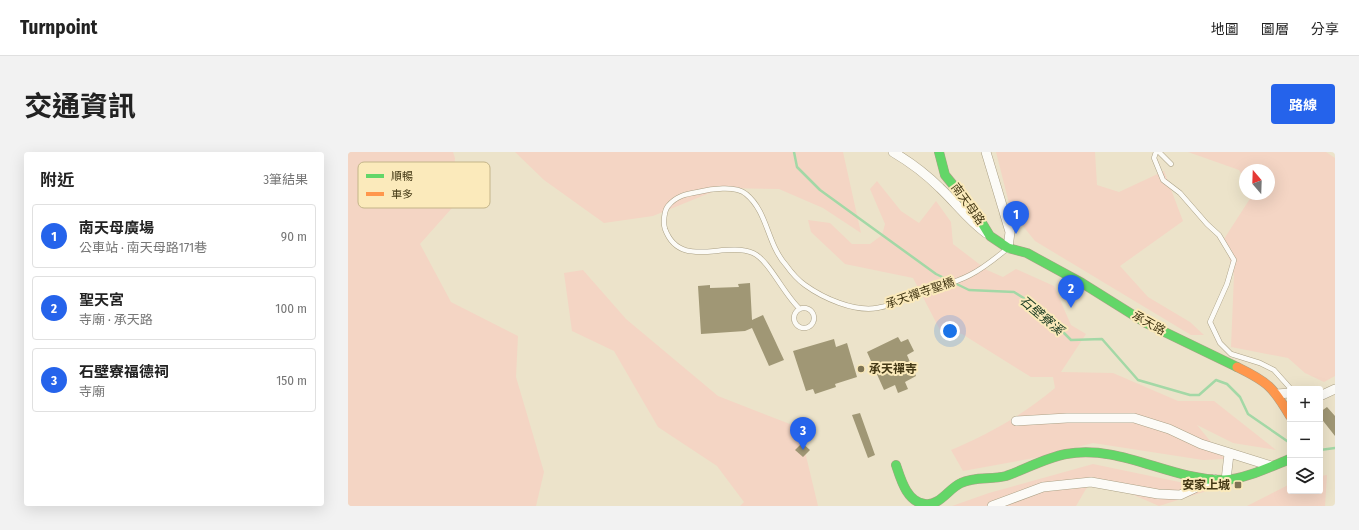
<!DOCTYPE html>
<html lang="zh-TW">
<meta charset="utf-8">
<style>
:root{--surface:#fff;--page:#f2f2f2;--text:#222;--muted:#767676;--line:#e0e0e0;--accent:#2563eb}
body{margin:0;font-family:"Fira Sans Condensed","Noto Sans TC",sans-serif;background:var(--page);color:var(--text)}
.controls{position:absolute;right:12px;bottom:12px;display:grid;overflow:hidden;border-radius:4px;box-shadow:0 4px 16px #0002}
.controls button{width:36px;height:36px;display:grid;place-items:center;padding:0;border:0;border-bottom:1px solid var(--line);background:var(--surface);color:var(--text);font:20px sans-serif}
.compass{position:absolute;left:891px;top:12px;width:36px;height:36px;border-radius:50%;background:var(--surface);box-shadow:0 4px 16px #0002;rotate:341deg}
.you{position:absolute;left:602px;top:179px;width:14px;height:14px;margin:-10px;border:3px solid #fff;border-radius:50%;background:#1a73e8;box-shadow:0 0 0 6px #1a73e833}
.badge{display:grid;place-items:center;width:26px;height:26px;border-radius:50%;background:var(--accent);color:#fff;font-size:13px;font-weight:700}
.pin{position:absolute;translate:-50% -33px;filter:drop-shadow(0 1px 2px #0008)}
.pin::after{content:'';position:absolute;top:21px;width:14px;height:12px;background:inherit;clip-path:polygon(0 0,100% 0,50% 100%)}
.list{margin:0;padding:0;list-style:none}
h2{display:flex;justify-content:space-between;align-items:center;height:52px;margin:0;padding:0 16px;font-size:17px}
h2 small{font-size:13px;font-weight:400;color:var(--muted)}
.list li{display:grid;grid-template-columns:26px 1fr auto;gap:12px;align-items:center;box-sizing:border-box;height:64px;margin:0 8px 8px;padding:0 8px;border:1px solid var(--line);border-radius:4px}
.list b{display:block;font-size:15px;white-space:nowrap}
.list p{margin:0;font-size:13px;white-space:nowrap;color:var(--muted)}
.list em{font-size:13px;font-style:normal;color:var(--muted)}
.icon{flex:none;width:22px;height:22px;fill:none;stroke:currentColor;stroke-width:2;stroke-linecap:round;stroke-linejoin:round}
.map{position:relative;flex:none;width:987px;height:354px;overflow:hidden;border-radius:4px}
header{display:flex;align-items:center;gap:24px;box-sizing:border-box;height:56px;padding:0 20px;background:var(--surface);border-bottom:1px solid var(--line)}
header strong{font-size:19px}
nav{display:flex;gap:22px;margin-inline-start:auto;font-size:14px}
.intro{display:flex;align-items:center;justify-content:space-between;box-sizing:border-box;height:96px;padding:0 24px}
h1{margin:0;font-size:28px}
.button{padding:10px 18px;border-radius:4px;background:var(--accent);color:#fff;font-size:14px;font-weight:700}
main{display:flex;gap:24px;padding:0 24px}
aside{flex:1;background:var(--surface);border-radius:4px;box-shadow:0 4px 16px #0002}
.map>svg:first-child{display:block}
.green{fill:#f4d5c4}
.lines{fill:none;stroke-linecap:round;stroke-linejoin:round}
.stream{stroke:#a3d8a6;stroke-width:2.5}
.building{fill:#a09775}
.lane-casing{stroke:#aba186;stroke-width:5.5}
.street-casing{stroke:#aba186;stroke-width:10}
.fast-casing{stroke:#aba186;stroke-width:10}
.slow-casing{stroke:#aba186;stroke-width:10}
.lane{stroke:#fcfbf7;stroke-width:4.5}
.street{stroke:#fcfbf7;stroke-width:9}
.fast{stroke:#63d668;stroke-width:9}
.slow{stroke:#ff974d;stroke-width:9}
.poi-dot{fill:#7e7454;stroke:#fbeabb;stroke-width:1.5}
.labels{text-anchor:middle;stroke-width:4;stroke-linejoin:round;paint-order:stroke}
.street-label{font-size:12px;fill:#433815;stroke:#fbeabb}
.poi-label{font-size:12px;font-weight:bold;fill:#433815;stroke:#fbeabb;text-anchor:start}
.water-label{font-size:13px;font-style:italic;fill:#173820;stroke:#fbeabb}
.key{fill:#fbeabb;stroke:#c4b589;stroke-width:1}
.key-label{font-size:11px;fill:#433815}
</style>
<header>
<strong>Turnpoint</strong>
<nav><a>地圖</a><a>圖層</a><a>分享</a></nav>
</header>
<div class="intro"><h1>交通資訊</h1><a class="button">路線</a></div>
<main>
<aside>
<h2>附近<small>3筆結果</small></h2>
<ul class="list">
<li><span class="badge">1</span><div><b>南天母廣場</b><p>公車站 · 南天母路171巷</p></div><em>90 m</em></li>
<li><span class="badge">2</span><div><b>聖天宮</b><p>寺廟 · 承天路</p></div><em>100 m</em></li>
<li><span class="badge">3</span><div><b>石壁寮福德祠</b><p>寺廟</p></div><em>150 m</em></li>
</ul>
</aside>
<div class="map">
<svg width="987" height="354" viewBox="0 0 987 354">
<rect width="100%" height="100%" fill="#ece3ca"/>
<path class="green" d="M0 0H105L107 6 104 56 72 92 103 150 170 184 168 225 196 320 188 354H0Z
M167 0H495L513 81 475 56 431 37 374 36 305 64 256 71 196 28Z
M648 0H747L749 33 771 40 816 19 835 69 772 114 800 145 842 170 856 183H843L687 89 663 59Z
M840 0H978L987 6V224L976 230 957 221 940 206 883 195 886 123 876 87 905 42H921V18H897V28L891 18Z
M529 29 553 59 571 71 588 49 603 70 605 92 639 118 655 125 668 117 706 134 723 173 738 182 713 220 765 221 830 249H866L928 298 885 291 849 273 877 307 855 308 745 291 686 306 615 319 603 298C641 282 675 263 707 236L705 225H683L614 182 592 178 565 126 497 112 463 80 460 68 482 71 504 92H522L534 83 537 72 522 37Z
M235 118 278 167 370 244 447 274 454 287 470 354H392L396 350 369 314 310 275 266 199 224 179 216 121Z
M745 312 865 337 811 354 745 325 728 354H604L641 341Z
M979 323 977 354H899L942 332V339H972V324Z"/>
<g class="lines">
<path class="stream" d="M446 0 449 15 472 38 588 122 621 138 666 140 682 150 701 166 723 188 754 187 790 228 842 243H851L868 228 879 232 892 245 900 262 942 291
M972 298 987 296"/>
</g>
<path class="building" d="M402 131 404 168 415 163 436 208 421 214 404 176 397 179 353 182 350 134 362 133V136L391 135 390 132Z
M550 185 553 190 560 187 566 199 559 203 568 224 557 230 560 237 550 241 547 233 536 238 519 200Z
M486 187 488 195 499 191 509 225 487 232 488 235 467 242 465 237 458 239 445 199Z
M979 255 987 264V284L972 265V260Z
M512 261 527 303 520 306 504 263Z
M454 291 462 298 455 305 447 298Z"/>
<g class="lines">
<g class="lane-casing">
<path id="lane" d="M808 0 806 6 815 28 832 41 859 72 871 83 886 108 879 132 862 170 872 191 883 202 912 211 926 218 943 237
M811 0 823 12
M446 166a10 10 0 1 1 20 0a10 10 0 1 1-20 0Z
M452 157C436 143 421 108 405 101 375 89 332 118 317 77 315 71 316 59 320 54 328 44 338 42 350 40 362 37 388 33 398 42 420 60 419 92 438 113 443 120 450 128 457 133 475 146 506 160 529 156 546 153 563 145 579 139 593 134 609 130 622 123 636 116 648 106 660 96"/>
</g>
<g class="street-casing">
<path id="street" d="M545 0C562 10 578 22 592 36 608 51 620 68 638 81
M638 0 662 80 660 96
M929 242 942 241
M972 244 987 237
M668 269 719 266H786L821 277 853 292 923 314
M878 328 881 302
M644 354 695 335 743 330 810 342 832 343 866 327"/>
</g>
<g class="fast-casing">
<path id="fast" d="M591 0 597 23 628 61 642 84 660 96 679 101 734 131 798 171 889 215
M548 313C553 328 559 350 577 352 592 354 601 336 613 331 627 324 643 328 658 324 678 317 697 306 718 302 773 292 821 328 876 328 895 328 924 314 942 307"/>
</g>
<g class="slow-casing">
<path id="slow" d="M889 215C920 230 925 235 942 264"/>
</g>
<use href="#lane" class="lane"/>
<use href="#street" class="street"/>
<use href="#fast" class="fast"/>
<use href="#slow" class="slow"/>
</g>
<g class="poi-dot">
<circle cx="513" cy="217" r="4"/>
<rect x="886" y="329" width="8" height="8" rx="2"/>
</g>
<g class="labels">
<g class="street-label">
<text transform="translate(620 52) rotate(54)" y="4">南天母路</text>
<text transform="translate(572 141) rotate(-19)" y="4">承天禪寺聖橋</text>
<text transform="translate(801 171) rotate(29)" y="4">承天路</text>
</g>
<g class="poi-label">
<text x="521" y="221">承天禪寺</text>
<text x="882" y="337" text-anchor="end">安家上城</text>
</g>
<g class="water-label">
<text transform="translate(694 163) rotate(40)" y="5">石壁寮溪</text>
</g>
</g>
<rect x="10" y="10" width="132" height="46" rx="6" class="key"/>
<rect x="18" y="22" width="18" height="4" fill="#63d668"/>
<rect x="18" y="40" width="18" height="4" fill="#ff974d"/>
<g class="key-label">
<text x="43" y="28">順暢</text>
<text x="43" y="46">車多</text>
</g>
</svg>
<div class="controls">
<button>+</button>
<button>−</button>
<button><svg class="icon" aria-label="layers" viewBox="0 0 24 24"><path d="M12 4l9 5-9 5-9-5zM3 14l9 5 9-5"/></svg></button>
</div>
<svg class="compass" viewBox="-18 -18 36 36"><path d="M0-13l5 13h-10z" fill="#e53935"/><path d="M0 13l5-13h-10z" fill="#767676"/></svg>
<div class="you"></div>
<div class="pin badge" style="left:668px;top:82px">1</div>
<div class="pin badge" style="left:723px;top:156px">2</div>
<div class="pin badge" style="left:455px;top:298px">3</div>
</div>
</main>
